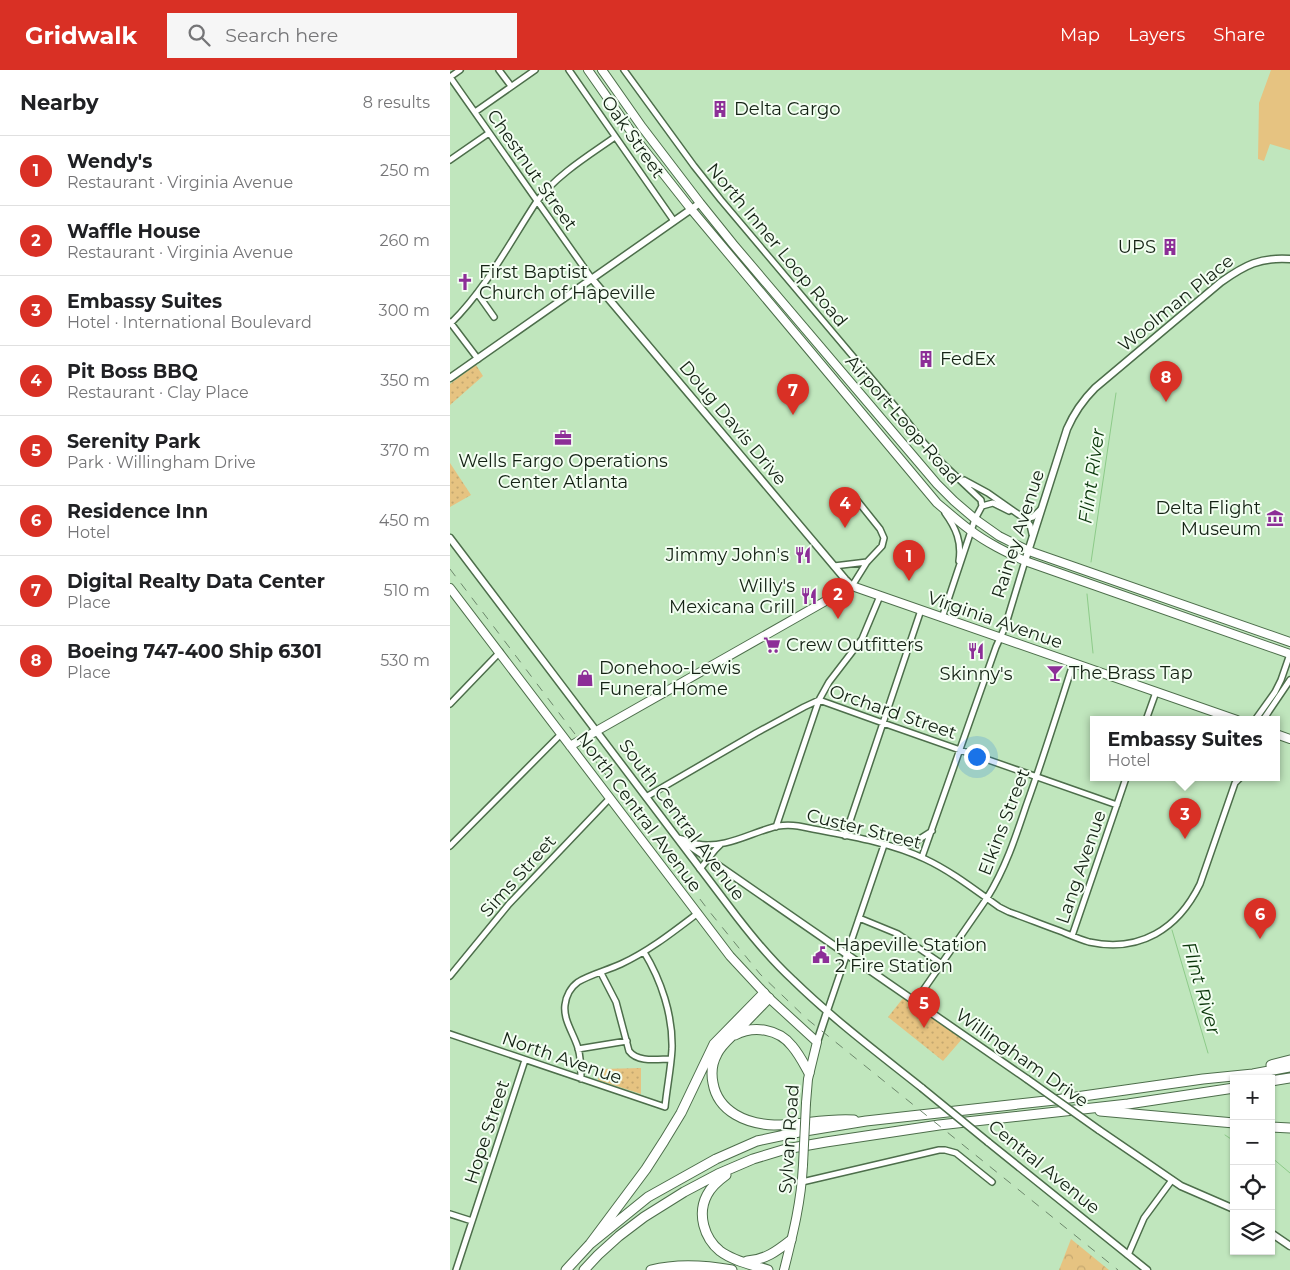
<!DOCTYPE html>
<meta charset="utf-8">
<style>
:root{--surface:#fff;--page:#f6f6f6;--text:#202124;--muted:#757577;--line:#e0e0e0;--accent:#d93025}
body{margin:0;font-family:Montserrat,sans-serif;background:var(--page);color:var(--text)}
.controls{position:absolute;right:15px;bottom:15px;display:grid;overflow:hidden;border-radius:0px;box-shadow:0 1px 4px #0004}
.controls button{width:45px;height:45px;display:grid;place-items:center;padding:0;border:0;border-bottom:1px solid var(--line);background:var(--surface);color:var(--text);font:25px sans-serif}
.you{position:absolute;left:526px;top:686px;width:18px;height:18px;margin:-12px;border:4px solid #fff;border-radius:50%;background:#1a73e8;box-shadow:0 0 0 8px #1a73e833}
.badge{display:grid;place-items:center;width:32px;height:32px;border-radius:50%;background:var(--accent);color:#fff;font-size:16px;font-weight:700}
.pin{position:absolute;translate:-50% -41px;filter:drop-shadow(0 1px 2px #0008)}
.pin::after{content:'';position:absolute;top:26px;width:18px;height:15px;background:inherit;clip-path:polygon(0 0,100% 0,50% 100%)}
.popup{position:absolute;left:640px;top:646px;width:190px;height:65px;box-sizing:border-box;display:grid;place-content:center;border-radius:0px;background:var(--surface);filter:drop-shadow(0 1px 4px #0005);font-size:16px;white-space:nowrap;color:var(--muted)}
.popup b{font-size:19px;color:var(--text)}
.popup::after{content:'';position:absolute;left:50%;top:100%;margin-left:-10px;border:10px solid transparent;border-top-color:var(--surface)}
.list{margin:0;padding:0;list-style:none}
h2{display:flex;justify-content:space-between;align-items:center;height:65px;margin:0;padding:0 20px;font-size:21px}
h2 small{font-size:16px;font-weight:400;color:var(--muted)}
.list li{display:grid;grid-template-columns:32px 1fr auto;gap:15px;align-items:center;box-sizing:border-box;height:70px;padding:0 20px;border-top:1px solid var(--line)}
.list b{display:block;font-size:19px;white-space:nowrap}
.list p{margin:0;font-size:16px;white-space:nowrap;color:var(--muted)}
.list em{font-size:16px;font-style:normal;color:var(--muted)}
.icon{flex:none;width:28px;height:28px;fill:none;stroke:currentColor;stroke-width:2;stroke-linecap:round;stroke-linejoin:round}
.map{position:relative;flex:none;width:840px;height:1200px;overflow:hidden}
header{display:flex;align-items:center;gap:30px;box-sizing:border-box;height:70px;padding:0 25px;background:var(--accent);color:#fff}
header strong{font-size:24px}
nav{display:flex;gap:28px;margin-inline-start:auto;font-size:18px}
.search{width:350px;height:45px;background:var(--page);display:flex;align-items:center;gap:12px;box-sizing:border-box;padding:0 18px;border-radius:0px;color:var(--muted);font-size:19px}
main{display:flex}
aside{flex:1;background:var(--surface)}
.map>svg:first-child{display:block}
.grass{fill:#e6c381}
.forest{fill:url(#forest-crowns)}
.park{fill:url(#park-dots)}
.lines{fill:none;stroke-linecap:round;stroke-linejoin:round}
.stream{stroke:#8dcb89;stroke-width:1}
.minor-casing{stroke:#4d6e4b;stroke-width:8}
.tertiary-casing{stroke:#4d6e4b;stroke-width:9}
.secondary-casing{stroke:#4d6e4b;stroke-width:10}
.motorway-casing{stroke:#4d6e4b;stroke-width:11}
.minor{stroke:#fff;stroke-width:5}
.tertiary{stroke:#fff;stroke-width:6}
.secondary{stroke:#fff;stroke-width:8}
.motorway{stroke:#fff;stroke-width:9}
.rail{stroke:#6d886c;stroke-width:1;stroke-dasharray:9 9;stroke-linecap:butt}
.tertiary-bridge-casing{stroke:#4d6e4b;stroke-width:9;stroke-linecap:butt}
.secondary-bridge-casing{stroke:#4d6e4b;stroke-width:10;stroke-linecap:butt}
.tertiary-bridge{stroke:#fff;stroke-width:6}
.secondary-bridge{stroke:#fff;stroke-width:8}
.labels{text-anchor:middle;stroke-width:4;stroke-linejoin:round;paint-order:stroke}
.poi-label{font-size:18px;fill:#142214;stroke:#f3fef2;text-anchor:start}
.street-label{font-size:18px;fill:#142214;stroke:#f3fef2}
.water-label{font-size:19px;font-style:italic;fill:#0a360a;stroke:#f3fef2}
</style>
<header>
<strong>Gridwalk</strong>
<div class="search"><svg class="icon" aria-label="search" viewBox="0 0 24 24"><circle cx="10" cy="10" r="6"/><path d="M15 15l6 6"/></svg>Search here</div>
<nav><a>Map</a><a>Layers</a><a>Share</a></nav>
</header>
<main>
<aside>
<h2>Nearby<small>8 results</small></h2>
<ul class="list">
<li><span class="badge">1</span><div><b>Wendy's</b><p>Restaurant · Virginia Avenue</p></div><em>250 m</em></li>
<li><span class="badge">2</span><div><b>Waffle House</b><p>Restaurant · Virginia Avenue</p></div><em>260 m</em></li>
<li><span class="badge">3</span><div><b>Embassy Suites</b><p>Hotel · International Boulevard</p></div><em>300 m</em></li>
<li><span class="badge">4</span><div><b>Pit Boss BBQ</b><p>Restaurant · Clay Place</p></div><em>350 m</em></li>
<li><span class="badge">5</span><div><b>Serenity Park</b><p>Park · Willingham Drive</p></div><em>370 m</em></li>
<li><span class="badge">6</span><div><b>Residence Inn</b><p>Hotel</p></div><em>450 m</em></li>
<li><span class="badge">7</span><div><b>Digital Realty Data Center</b><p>Place</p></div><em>510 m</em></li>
<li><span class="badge">8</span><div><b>Boeing 747-400 Ship 6301</b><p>Place</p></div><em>530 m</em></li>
</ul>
</aside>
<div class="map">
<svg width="840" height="1200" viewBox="0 0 840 1200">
<defs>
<pattern id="forest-crowns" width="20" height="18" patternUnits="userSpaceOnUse" patternTransform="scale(1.25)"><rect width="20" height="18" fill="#e6c381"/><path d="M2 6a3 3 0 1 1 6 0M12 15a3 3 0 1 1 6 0" fill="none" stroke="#c4a76f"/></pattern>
<pattern id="park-dots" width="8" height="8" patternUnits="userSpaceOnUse" patternTransform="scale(1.25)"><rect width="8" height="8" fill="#e6c381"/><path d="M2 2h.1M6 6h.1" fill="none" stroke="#c4a76f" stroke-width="1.8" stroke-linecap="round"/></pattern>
</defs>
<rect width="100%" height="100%" fill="#c0e6bd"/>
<path class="grass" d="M821 0H840V80L820 74 814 91 808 89 809 33Z"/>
<path class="forest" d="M621 1169 659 1200H609Z"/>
<path class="park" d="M26 295 33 306 0 335V314Z
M0 393 21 425 0 437Z
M454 927 512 969 493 991 438 947Z
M191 998V1024L148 1010 151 999Z"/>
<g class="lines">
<path class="stream" d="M641 492 666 323
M637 524 643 583
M722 860 758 983
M775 1065 784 1071
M821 1087 840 1103"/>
<g class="minor-casing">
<path id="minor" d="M49 0 61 16
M119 0 224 151
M174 0 244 96 271 130 449 341 474 373 493 394 531 430 532 436
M0 7 142 209
M0 7 10 0
M25 42 85 0
M0 90 39 63
M27 223 44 247
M0 252 28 289
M0 254C36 219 60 172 87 131 108 104 138 86 165 67
M514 410 538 423 575 449 580 455 582 464
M532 436 543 433 559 441
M495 443C506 458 512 472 509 491
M575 449 583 447 591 439
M384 496 417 492
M402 516 417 492 432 476 434 468 430 459 406 429
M492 548 525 449 532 436
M0 634 50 582
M696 650 706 622
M805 650 825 622 831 610 840 584
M813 650 840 610
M196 727 306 663 354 637 369 630 433 653 667 735
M326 757 369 630 379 612 412 569 430 526
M395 766 471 540
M232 769C237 770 242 773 247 774 277 779 301 762 328 756 335 755 341 755 348 756 388 764 438 771 475 789 501 801 525 820 549 837L559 842C576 848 593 855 610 861 620 865 629 869 639 872 690 883 728 859 750 814L785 713 790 708
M0 776 111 664
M450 779C462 775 471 768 482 761
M472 787 546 577 555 557 575 491
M250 799 265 780 271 774
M409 848 448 864 492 894
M622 866 676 708
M151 903 166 932 179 981C188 993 208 989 221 989
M0 906 59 834 160 728
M465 932 537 828C555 799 565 769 576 736 593 689 608 641 623 594
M377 942 434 775
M0 964 215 1037C217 1017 221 998 222 979 223 945 211 910 194 882
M128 979 177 971
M131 1009C131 999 131 988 128 978 124 964 113 950 115 935 116 926 121 917 128 912 139 905 158 900 171 894 199 881 223 862 248 843
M352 1112 489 1080H495L506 1083 542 1112
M0 1144 22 1151
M678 1185 694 1148 722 1110
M6 1200 75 990"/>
</g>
<g class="tertiary-casing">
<path id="tertiary" d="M142 209 395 509 402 516
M0 308 250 133
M0 468 287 847C304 869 322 891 343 910 383 949 428 983 472 1018
M575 491 617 359C624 343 633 330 645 318L771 212C795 195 810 187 840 189
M230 769 577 1009
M367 972 377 942
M649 1060 731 1116 784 1139
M538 1072 697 1200
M821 1163 840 1176"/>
</g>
<g class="secondary-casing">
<path id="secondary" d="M138 0 189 73 241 139 487 433C498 442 509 452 520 460 537 473 556 482 575 491L840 584
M152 0 192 57 250 133 283 174 487 414 504 431 525 449 549 466 579 481 840 572
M0 518 280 886 319 928 367 972 358 1009 356 1033
M826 664 840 669
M120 676 402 516 787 650
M334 1200C343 1164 351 1133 353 1095"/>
</g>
<g class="motorway-casing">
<path id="motorway" d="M319 928C308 939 298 950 287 961 280 968 271 975 267 984 262 993 261 1003 263 1013 268 1042 297 1054 324 1055 350 1055 377 1048 404 1050
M285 965C304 955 329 959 342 976 349 984 354 994 359 1003
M821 995 840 990
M821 1011 840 1008
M650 1041 784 1053
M821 1057 840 1058
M276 1105C269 1110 261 1117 257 1125 247 1144 254 1168 270 1181 283 1191 303 1195 318 1200
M140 1174 198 1127 266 1089 307 1071 349 1062 416 1051 605 1030 753 1009 803 1004 840 997
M297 1191C315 1190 327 1181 341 1170
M116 1200 140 1174 196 1099 214 1071 231 1043 264 974 314 923
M134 1200 148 1185 169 1166 194 1147 234 1122 268 1104 303 1089 336 1079 376 1072 489 1055 678 1034 784 1018
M201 1200C228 1193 255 1195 282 1200"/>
</g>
<use href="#minor" class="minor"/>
<use href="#tertiary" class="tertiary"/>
<use href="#secondary" class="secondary"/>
<use href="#motorway" class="motorway"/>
<path class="rail" d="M0 499 259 841 310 904 357 949 668 1200"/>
<g class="tertiary-bridge-casing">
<path id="tertiary-bridge" d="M577 1009 649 1060
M472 1018 538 1072"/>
</g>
<g class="secondary-bridge-casing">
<path id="secondary-bridge" d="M353 1095 356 1033"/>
</g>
<use href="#tertiary-bridge" class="tertiary-bridge"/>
<use href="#secondary-bridge" class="secondary-bridge"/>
</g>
<defs>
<g id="building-bare" transform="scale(1.35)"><path d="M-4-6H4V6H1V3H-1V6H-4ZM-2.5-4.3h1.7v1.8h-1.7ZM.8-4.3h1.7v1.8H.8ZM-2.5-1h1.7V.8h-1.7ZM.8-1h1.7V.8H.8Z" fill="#8c2e97" stroke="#f3fef2" stroke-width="2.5" paint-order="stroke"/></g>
<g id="church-bare" transform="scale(1.35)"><path d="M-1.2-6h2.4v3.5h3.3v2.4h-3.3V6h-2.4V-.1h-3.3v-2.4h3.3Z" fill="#8c2e97" stroke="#f3fef2" stroke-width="2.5" paint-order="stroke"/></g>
<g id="office-bare" transform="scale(1.35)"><path d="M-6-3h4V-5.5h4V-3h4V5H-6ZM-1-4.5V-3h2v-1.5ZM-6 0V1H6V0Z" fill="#8c2e97" stroke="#f3fef2" stroke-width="2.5" paint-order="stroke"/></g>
<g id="museum-bare" transform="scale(1.35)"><path d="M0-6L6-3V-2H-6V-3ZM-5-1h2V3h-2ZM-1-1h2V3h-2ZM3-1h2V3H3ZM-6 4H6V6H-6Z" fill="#8c2e97" stroke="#f3fef2" stroke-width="2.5" paint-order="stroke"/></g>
<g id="restaurant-bare" transform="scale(1.35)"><path d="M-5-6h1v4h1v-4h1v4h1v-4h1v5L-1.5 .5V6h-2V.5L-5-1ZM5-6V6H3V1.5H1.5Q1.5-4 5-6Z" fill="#8c2e97" stroke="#f3fef2" stroke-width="2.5" paint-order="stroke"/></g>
<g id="supermarket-bare" transform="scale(1.35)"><path d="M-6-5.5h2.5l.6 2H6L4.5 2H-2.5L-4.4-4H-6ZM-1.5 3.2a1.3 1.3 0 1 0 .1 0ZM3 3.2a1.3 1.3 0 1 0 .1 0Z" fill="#8c2e97" stroke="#f3fef2" stroke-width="2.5" paint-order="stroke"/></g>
<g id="bar-bare" transform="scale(1.35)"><path d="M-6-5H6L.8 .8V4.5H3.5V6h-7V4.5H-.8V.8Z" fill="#8c2e97" stroke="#f3fef2" stroke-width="2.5" paint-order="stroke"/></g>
<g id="shop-bare" transform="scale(1.35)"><path d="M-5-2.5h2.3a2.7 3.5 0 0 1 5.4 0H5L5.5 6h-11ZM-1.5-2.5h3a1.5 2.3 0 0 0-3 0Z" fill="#8c2e97" stroke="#f3fef2" stroke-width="2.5" paint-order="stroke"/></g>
<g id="civic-bare" transform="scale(1.35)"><path d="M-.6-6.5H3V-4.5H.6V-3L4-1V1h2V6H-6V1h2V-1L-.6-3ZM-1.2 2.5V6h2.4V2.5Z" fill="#8c2e97" stroke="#f3fef2" stroke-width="2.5" paint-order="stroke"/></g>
</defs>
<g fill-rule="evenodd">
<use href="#building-bare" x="270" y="39"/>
<use href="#building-bare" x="720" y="177"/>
<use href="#church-bare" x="15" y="212"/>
<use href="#building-bare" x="476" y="289"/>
<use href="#office-bare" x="113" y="368"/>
<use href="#museum-bare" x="825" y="448"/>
<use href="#restaurant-bare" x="353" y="485"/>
<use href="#restaurant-bare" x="359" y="526"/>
<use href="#supermarket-bare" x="322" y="575"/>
<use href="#restaurant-bare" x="526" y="581"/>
<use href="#bar-bare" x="605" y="603"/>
<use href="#shop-bare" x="135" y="608"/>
<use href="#civic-bare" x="371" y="885"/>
</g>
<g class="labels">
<g class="poi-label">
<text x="284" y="45">Delta Cargo</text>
<text x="706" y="183" text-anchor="end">UPS</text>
<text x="29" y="208">First Baptist<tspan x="29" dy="21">Church of Hapeville</tspan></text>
<text x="490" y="295">FedEx</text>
<text x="113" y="397" text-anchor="middle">Wells Fargo Operations<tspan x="113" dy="21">Center Atlanta</tspan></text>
<text x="811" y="444" text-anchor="end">Delta Flight<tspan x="811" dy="21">Museum</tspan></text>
<text x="339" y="491" text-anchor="end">Jimmy John's</text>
<text x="345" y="522" text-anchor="end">Willy's<tspan x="345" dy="21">Mexicana Grill</tspan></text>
<text x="336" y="581">Crew Outfitters</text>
<text x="149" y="604">Donehoo-Lewis<tspan x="149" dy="21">Funeral Home</tspan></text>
<text x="619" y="609">The Brass Tap</text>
<text x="526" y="610" text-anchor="middle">Skinny's</text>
<text x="385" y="881">Hapeville Station<tspan x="385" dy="21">2 Fire Station</tspan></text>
</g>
<g class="street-label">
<text transform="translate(183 67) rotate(55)" y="6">Oak Street</text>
<text transform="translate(82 100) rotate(55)" y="6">Chestnut Street</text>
<text transform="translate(327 175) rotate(50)" y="6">North Inner Loop Road</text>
<text transform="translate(726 233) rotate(-39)" y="6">Woolman Place</text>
<text transform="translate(453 350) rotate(49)" y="6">Airport Loop Road</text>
<text transform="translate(283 353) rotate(50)" y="6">Doug Davis Drive</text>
<text transform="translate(568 464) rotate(-72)" y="6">Rainey Avenue</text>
<text transform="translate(545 550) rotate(19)" y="6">Virginia Avenue</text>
<text transform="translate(443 642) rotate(19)" y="6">Orchard Street</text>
<text transform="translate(189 742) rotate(53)" y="6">North Central Avenue</text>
<text transform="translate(232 750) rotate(53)" y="6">South Central Avenue</text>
<text transform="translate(554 752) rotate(-69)" y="6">Elkins Street</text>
<text transform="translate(414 759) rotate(14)" y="6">Custer Street</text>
<text transform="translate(631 797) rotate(-71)" y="6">Lang Avenue</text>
<text transform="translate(68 806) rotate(-48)" y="6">Sims Street</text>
<text transform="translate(112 988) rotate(19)" y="6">North Avenue</text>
<text transform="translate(572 988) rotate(35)" y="6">Willingham Drive</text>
<text transform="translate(37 1062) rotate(-72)" y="6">Hope Street</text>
<text transform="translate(339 1069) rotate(-86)" y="6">Sylvan Road</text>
<text transform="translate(594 1097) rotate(39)" y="6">Central Avenue</text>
</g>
<g class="water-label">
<text transform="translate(641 406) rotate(-82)" y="7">Flint River</text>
<text transform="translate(752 918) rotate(74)" y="7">Flint River</text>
</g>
</g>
</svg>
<div class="controls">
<button>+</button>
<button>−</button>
<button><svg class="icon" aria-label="locate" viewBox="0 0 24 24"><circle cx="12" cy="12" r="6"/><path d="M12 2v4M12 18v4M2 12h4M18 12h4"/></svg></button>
<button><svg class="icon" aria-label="layers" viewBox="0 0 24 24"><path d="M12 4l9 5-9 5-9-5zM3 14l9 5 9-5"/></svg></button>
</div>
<div class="you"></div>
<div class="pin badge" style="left:459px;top:511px">1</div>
<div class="pin badge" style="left:388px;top:549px">2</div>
<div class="pin badge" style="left:735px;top:769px">3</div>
<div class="popup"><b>Embassy Suites</b>Hotel</div>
<div class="pin badge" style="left:395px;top:458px">4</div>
<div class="pin badge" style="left:474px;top:958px">5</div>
<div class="pin badge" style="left:810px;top:869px">6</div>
<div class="pin badge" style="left:343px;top:345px">7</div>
<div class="pin badge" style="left:716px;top:332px">8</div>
</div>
</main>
